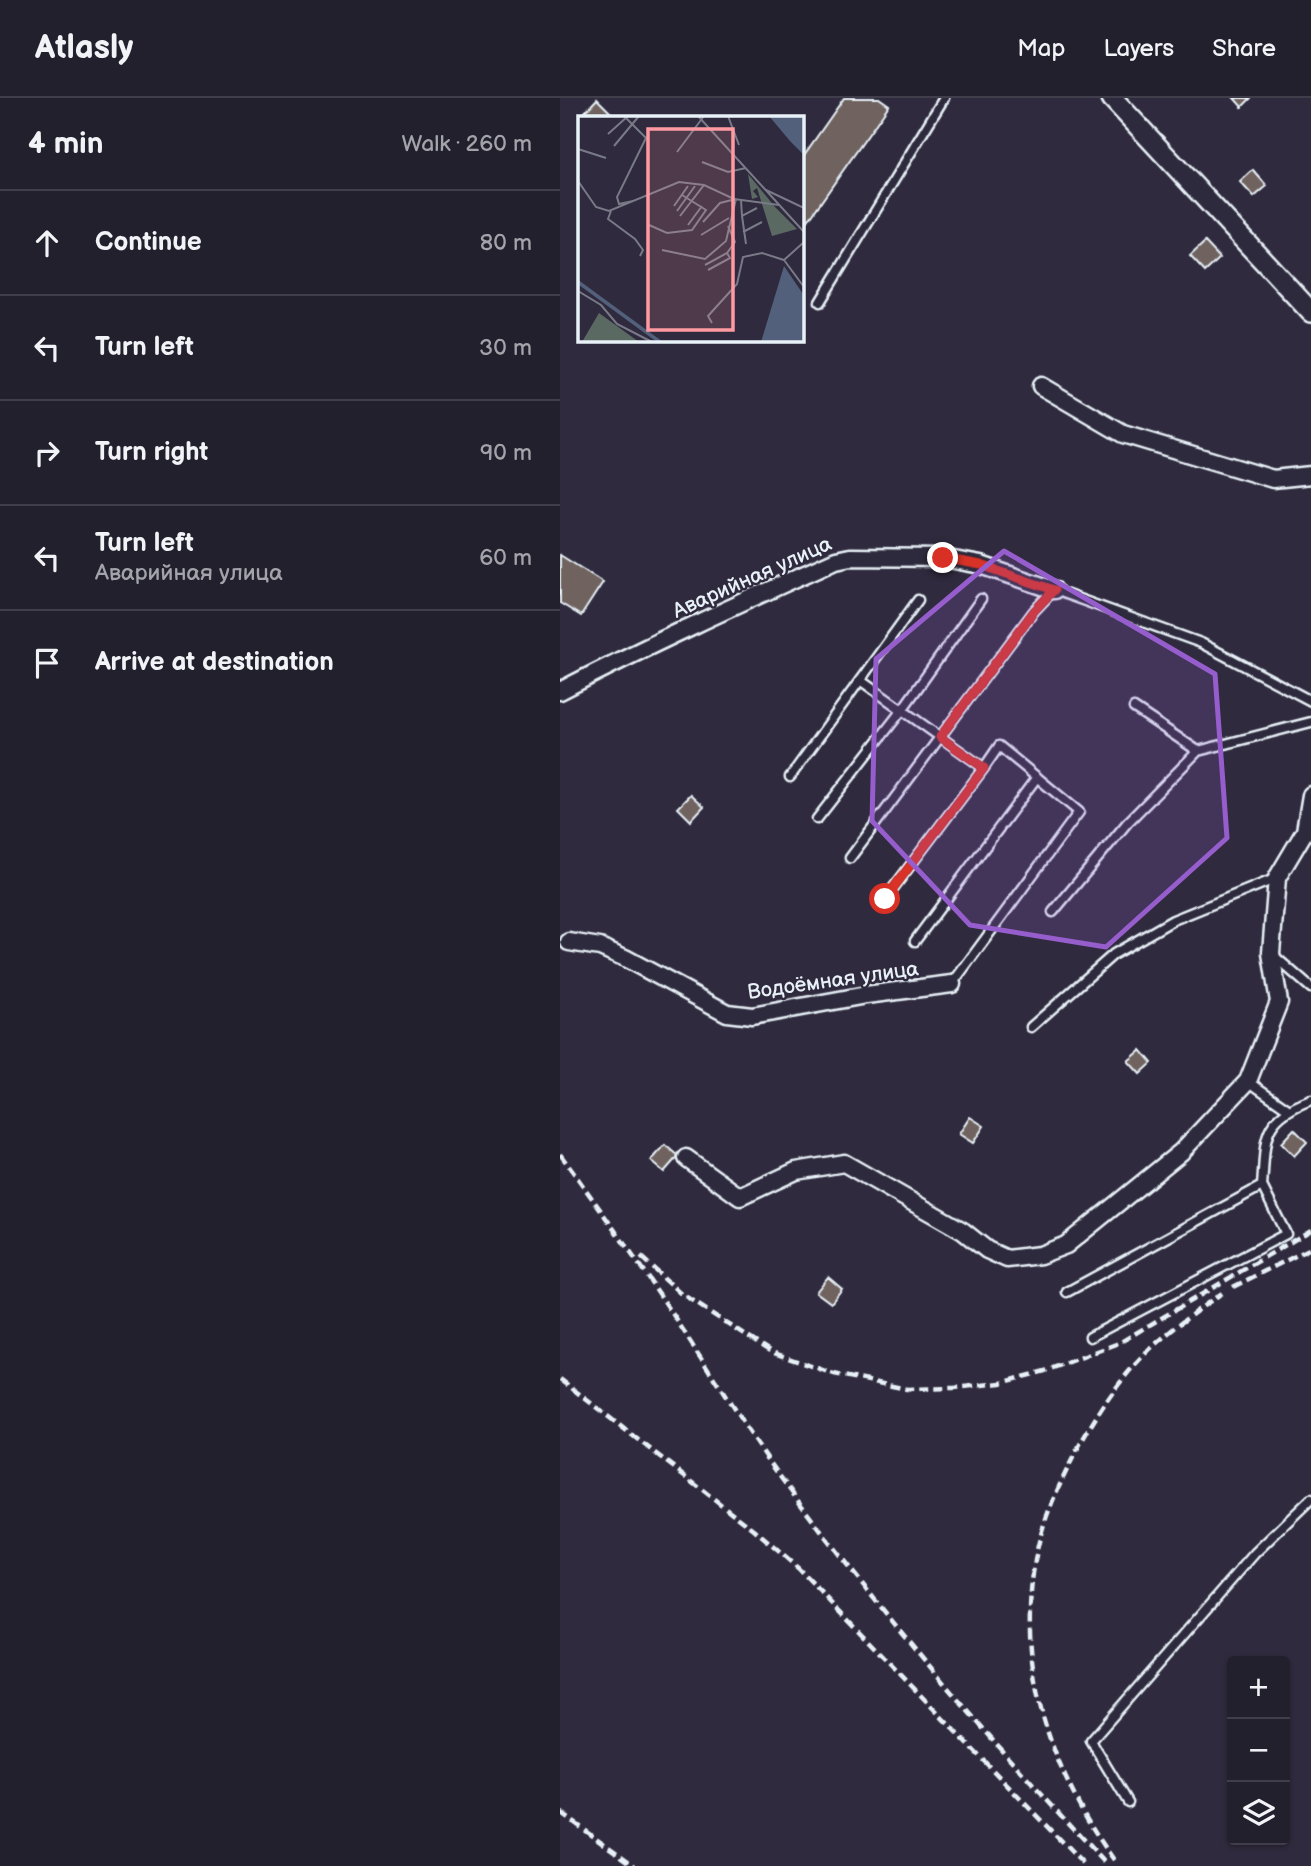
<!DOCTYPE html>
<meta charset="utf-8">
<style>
:root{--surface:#23202e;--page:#2b2836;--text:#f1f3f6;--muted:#a3a3aa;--line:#403e4a}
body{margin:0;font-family:"Balsamiq Sans",sans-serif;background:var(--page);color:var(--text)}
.controls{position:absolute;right:21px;bottom:21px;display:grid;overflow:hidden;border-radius:7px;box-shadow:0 2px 5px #0004}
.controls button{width:63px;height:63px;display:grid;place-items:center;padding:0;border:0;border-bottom:2px solid var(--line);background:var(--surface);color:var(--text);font:35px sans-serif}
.stop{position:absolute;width:21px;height:21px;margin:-16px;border:5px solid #d93025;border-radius:50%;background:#fff}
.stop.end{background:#d93025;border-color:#fff;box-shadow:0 2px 7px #0008}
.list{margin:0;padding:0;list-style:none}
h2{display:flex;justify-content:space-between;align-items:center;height:91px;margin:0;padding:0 28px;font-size:30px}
h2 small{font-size:23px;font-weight:400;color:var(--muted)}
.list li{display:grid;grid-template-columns:46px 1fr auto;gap:21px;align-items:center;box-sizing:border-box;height:105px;padding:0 28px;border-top:2px solid var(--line)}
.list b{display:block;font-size:26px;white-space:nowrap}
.list p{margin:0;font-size:23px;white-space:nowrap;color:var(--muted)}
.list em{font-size:23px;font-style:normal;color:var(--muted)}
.icon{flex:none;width:38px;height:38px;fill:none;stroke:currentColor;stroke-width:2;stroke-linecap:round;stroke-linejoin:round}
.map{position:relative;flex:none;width:751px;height:1768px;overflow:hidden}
header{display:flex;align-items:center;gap:42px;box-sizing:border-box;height:98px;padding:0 35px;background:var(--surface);border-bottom:2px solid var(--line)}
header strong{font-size:33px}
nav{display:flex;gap:38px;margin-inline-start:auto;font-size:24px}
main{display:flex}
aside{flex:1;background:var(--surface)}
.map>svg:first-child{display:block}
.building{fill:#70645f;stroke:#e8f1f8;stroke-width:2}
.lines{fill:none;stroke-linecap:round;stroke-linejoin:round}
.service-casing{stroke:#e8f1f8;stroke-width:13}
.minor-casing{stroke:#e8f1f8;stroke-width:21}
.tertiary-casing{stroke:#e8f1f8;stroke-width:24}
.service{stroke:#2f2a3d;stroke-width:8}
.minor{stroke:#2f2a3d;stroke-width:16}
.tertiary{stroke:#2f2a3d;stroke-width:19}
.rail{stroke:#e8f1f8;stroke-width:4.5;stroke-dasharray:10 5;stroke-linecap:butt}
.route{stroke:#d93025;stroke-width:9}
.marked{fill:#965dcd;fill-opacity:0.2;stroke:#965dcd;stroke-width:5;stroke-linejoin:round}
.labels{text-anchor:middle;stroke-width:5;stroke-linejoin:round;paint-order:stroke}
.street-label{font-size:21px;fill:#e8f1f8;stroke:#2f2a3d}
.inset-river{fill:none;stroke:#52607b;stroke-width:3.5}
.inset-road{fill:none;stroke:#797a88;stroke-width:2}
.view{fill:#ff9aa2;fill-opacity:0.15;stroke:#ff9aa2;stroke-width:3.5}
.inset-edge{fill:none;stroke:#e8f1f8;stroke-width:3.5}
</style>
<header>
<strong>Atlasly</strong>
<nav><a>Map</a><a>Layers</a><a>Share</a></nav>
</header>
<main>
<aside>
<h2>4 min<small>Walk · 260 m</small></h2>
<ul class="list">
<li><svg class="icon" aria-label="ahead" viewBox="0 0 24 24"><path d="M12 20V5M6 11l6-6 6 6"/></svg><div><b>Continue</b></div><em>80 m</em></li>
<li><svg class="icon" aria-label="left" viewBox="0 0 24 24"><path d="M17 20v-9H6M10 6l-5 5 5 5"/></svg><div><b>Turn left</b></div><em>30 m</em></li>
<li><svg class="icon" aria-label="right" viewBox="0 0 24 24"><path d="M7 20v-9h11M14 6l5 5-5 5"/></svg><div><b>Turn right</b></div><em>90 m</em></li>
<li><svg class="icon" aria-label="left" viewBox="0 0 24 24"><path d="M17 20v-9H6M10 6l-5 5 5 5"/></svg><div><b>Turn left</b><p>Аварийная улица</p></div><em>60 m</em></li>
<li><svg class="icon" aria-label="arrive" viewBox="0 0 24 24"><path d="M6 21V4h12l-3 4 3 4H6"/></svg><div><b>Arrive at destination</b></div></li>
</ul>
</aside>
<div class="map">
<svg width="751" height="1768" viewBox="0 0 751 1768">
<rect width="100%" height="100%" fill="#2f2a3d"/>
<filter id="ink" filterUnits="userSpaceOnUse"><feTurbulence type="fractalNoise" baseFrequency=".0143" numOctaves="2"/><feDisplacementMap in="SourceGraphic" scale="14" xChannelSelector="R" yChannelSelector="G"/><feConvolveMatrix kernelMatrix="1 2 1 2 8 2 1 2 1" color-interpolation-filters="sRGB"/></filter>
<g filter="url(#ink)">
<path class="building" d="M284 0H319L329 7 242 131V60Z
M674 0H691L682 9Z
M37 1 50 14 44 19H26L23 16Z
M693 72 707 88 694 99 680 84Z
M645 144 660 160 645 174 630 158Z
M0 457 43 484 21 518 0 505Z
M131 697 144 709 131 723 118 710Z
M581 952 592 965 580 976 568 963Z
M410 1019 424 1028 413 1045 399 1036Z
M734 1031 747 1044 734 1058 721 1045Z
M105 1047 118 1058 104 1074 91 1063Z
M268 1179 282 1191 271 1205 256 1194Z"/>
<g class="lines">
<g class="service-casing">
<path id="service" d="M260 204 384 0
M300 582 424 670 439 648 519 714 392 886
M574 610 638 653
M230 679 358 502
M257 721 342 612 421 501
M290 760 474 513 494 492 641 545 751 603
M325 801 424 670
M493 814 567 725 638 653 751 624
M355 843 477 679
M713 857 751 890
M471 929 554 856 613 822 717 780
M688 983 728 1011
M507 1194 702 1088C706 1041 700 1021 751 1002
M530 1239 726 1136 702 1088
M568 1704 531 1643 695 1455 751 1401"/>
</g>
<g class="minor-casing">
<path id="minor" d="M481 288 563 336 713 381 751 377
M0 593C90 546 183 504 276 462L290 459 383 460 421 467 494 492
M9 844 40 849 65 860 167 915 192 918 306 897 392 886
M126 1060 180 1099 236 1073 284 1065 403 1133 427 1152 447 1161 480 1157 506 1147 621 1054 688 983 719 904 711 855 717 780 745 733 751 697"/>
</g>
<g class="tertiary-casing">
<path id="tertiary" d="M552 0 751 214"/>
</g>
<use href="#service" class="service"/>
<use href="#minor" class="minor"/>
<use href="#tertiary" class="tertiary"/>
<path class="rail" d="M0 1056C35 1104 70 1153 104 1203 144 1263 181 1325 224 1384 324 1519 433 1646 548 1768
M81 1159 123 1197 211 1254 274 1276 347 1291 394 1290 441 1285 485 1273 559 1245 751 1132
M673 1189 751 1150
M0 1281 194 1432 239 1471 525 1768
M0 1714 75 1768
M554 1762C488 1670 454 1565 477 1452 485 1415 502 1381 519 1348 538 1314 559 1282 587 1254 610 1232 636 1213 662 1195"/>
</g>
</g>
<g class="lines" filter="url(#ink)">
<path class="route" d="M325 801 424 670 380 639 474 513 494 492 421 467 383 460"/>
</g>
<path class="marked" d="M444 453 655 576 667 740 546 849 410 827 312 723 316 561Z"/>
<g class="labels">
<g class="street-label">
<text transform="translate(192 479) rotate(-24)" y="7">Аварийная улица</text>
<text transform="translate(273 882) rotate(-8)" y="7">Водоёмная улица</text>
</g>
</g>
<g transform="translate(18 18)">
<rect width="226" height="226" fill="#2f2a3d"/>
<path d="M170 58 197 91 219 113 194 120 179 72 175 75 180 81 174 83ZM21 197 61 226H4Z" fill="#5a6a62"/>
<path d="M191 0H226V39L212 25ZM206 150 225 178 226 226H183Z" fill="#52607b"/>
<path class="inset-river" d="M0 166 82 226"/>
<path class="inset-road" d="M46 0 68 22 39 81 41 88 55 85M120 0 226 116M150 0 161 29M30 18 50 0M36 30 61 0M0 33 28 42M99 36 126 0M124 46 150 56 168 52M0 65 18 91 31 95 101 66 126 69M188 74 226 92M163 84 164 100 179 92M96 90 110 70M33 95 30 103 57 123 65 134 62 140M99 95 117 70M102 100 126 69 156 83 201 89M164 100 168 128M125 106 142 87 158 83M71 109 89 117 114 114 128 94 104 79M110 109 124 90M165 116 184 106M123 119 151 102M84 134 127 143 148 125 158 83M206 144 226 171M127 149 149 137 157 126 150 110M130 154 152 142 149 137M0 175 23 189 39 208 74 226M134 207 130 200 159 168 165 141 184 137 206 144 226 126"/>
<path class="view" d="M70 13H155V214H70Z"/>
<rect width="226" height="226" class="inset-edge"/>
</g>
</svg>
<div class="controls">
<button>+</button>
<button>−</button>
<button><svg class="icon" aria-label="layers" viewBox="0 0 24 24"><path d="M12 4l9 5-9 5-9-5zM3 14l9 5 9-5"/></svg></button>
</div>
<div class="stop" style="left:325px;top:801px"></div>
<div class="stop end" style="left:383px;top:460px"></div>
</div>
</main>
